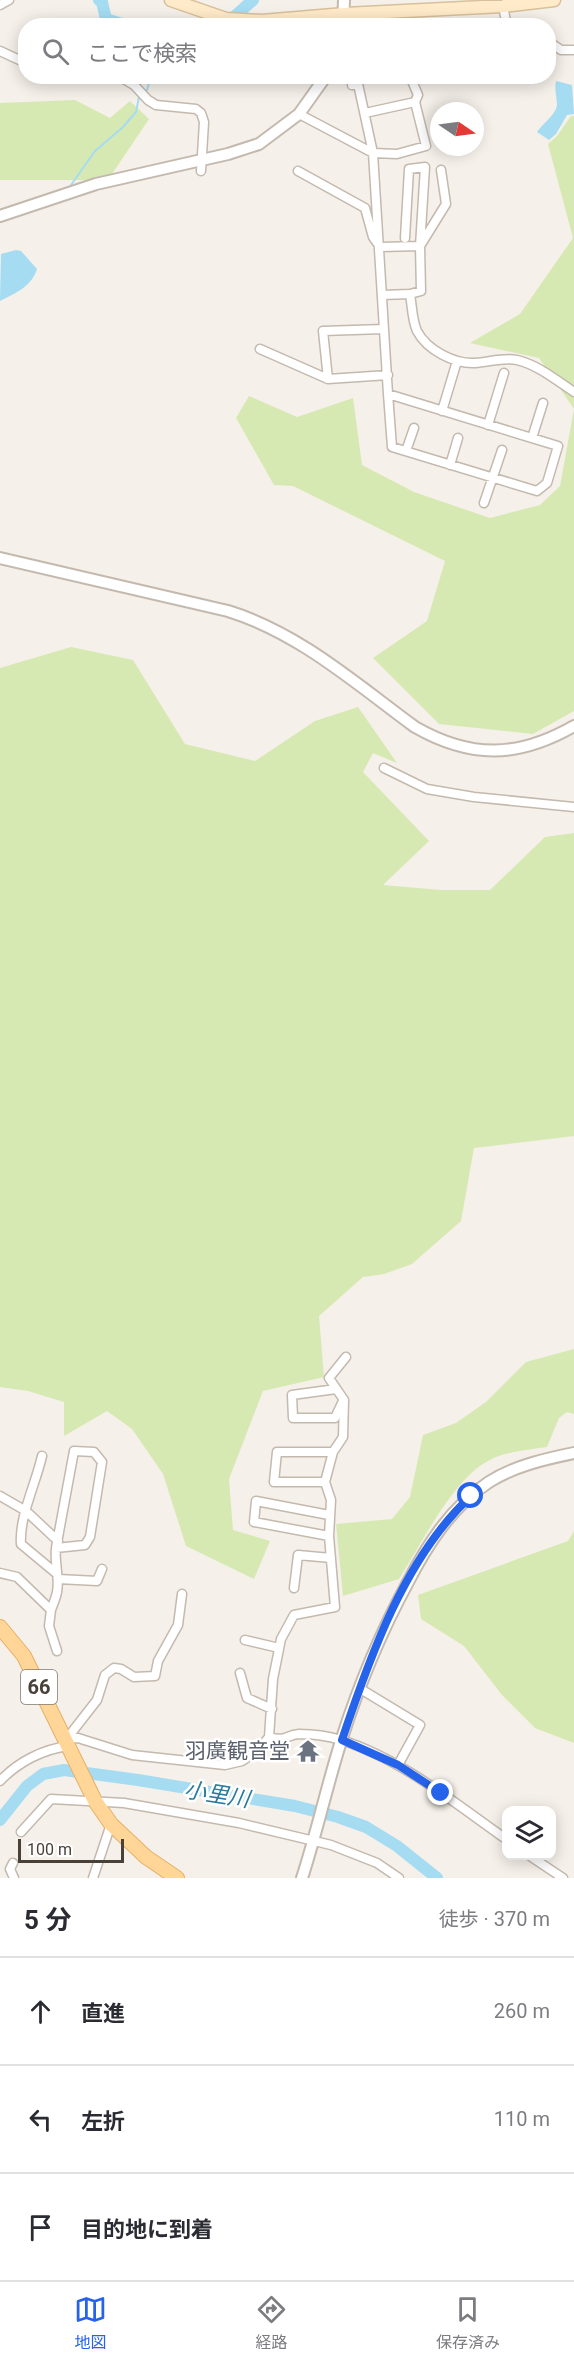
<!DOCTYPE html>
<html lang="ja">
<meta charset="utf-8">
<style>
:root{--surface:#fff;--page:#f2f2f3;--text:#2b2b33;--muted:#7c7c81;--line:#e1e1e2;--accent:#2563eb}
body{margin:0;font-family:Roboto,"Noto Sans JP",sans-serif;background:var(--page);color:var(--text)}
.controls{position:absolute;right:18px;bottom:18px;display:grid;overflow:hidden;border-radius:12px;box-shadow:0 3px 15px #0003}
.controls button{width:54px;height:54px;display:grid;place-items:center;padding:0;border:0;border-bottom:2px solid var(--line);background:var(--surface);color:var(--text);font:30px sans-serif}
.compass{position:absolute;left:430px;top:102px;width:54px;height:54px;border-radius:50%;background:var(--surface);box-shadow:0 3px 15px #0003;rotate:103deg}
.scale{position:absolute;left:18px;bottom:15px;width:106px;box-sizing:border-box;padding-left:6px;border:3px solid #494037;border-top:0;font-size:16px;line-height:21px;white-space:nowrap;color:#494037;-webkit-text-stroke:4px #fff;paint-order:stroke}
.stop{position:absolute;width:18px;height:18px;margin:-14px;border:4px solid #2563eb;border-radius:50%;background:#fff}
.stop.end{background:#2563eb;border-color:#fff;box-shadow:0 2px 6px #0008}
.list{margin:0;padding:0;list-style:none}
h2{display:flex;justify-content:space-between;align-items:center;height:78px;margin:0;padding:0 24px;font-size:26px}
h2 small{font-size:20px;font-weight:400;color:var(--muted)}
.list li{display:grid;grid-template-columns:39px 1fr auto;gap:18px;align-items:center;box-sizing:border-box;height:108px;padding:0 24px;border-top:2px solid var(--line)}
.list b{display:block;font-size:22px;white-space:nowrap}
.list em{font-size:20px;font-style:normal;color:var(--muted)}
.icon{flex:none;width:33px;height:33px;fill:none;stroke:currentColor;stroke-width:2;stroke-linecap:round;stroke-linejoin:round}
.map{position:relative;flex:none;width:574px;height:1878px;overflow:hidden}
.search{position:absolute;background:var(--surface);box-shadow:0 3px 15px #0003;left:18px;right:18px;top:18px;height:66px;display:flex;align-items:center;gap:15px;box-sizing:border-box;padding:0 21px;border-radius:24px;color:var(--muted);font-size:22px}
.sheet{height:402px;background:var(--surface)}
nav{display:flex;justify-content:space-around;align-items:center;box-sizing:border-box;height:84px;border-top:2px solid var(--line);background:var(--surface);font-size:16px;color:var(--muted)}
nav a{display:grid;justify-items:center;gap:3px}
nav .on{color:var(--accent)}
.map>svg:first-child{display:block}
.green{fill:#d7e9b2}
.water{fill:#a5dcf2}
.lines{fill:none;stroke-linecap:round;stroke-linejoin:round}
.stream{stroke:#a5dcf2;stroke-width:2}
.river{stroke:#a5dcf2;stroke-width:12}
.minor-casing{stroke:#c4b9ae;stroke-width:11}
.tertiary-casing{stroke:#c4b9ae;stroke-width:14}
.secondary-casing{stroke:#d8c09b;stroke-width:15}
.primary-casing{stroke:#e6b066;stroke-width:16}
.minor{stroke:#fff;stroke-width:8}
.tertiary{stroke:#fff;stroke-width:10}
.secondary{stroke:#ffebc9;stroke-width:12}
.primary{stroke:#ffd598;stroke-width:14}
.route{stroke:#2563eb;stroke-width:8}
.labels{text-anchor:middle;stroke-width:5;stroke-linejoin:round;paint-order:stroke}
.shield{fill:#fff;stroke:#807973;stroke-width:1.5}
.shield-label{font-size:20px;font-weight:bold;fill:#494037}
.worship-label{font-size:21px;fill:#5b616d;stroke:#fff;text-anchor:end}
.water-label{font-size:22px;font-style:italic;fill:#2a7b9e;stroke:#fff}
</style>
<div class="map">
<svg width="574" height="1878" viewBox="0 0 574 1878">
<rect width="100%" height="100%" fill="#f5f0e9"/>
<path class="green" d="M75 100 110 118 130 101 149 119 108 180H0V103Z
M571 116H574V711L533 734 439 724 373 658 427 621 445 561 293 486 274 485 236 418 249 396 297 417 353 398 362 465 414 492 490 518 540 505 560 486 574 409 539 358 470 343 520 314 573 238 548 144 557 136Z
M71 647 133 660 185 744 255 761 315 721 358 707 397 763 373 753 363 772 429 841 383 885 441 890H490L545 837 574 833V1136L474 1148 461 1221 412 1264 384 1274 363 1277 319 1316 324 1377 263 1391 229 1479 233 1530 270 1541 254 1579 186 1546 163 1474 132 1429 107 1411 64 1436V1402L28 1391 0 1387V668Z
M574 1349V1414L567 1412 559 1418 547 1447C528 1450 506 1451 488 1461 452 1480 421 1545 399 1579L343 1596 336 1524 392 1519 410 1497 423 1435 456 1423 486 1402 526 1362Z
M574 1531V1743L535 1728 502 1695 464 1646 421 1619 418 1595 568 1541Z"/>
<path class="water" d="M556 81 572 85 574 114 567 115 556 134 549 140 537 132C542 124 556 115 557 105 557 97 554 90 556 81Z
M16 250 21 251 37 269C32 286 16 293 0 301L1 254Z"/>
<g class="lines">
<path class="stream" d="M147 90 151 76
M71 185 95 151 123 127 136 112 139 97"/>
<path class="river" d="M99 0 102 2 106 19 128 26
M152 26 164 24 169 26
M224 26 253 0
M0 1820 27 1786 43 1774 64 1770 138 1780 295 1806 338 1817 366 1827 397 1846 437 1878"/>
<g class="minor-casing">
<path id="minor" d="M0 5 9 0
M503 6 507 26
M548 41 561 50H574
M0 51 26 63
M119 76 134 85 148 100 156 105 196 109 201 113 204 122 201 171
M352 85 358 84 373 153 397 154 426 146 415 102 418 95 410 76
M365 113 415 102
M299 114 373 153 388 394 558 446 547 483 537 491 392 447 388 394
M298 171 365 208 373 237 380 247 420 246 446 204 441 170
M405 238 409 169 425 167 420 246 421 291 410 294
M382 295 410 294C412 305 412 320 417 331 427 350 454 364 475 363 489 362 505 357 517 360 538 365 556 380 574 392
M260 349 328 379 388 375
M328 379 323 331 384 329
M442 411 457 361
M488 425 504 373
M532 438 543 403
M406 451 414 428
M450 465 458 438
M484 503 502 450
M384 768 427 789 474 797 574 807
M336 1389 292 1395 293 1418H335L342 1403
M42 1456C36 1483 19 1517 21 1544L57 1574
M325 1482H274L277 1452H333
M0 1496 26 1511 58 1541
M329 1536 254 1522 256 1501 329 1515
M0 1573 17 1577 51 1610C53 1604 56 1598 57 1592 60 1577 54 1563 56 1548L74 1451 94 1452 102 1462 90 1537 85 1545 56 1548
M58 1579 97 1581 102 1569
M294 1588 298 1555 331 1558
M51 1610 49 1626 57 1651
M245 1640 279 1648
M240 1673 247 1698 272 1709
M359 1688 420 1725 398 1765
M269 1737C288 1742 285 1735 299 1734 312 1734 328 1736 341 1740 400 1758 456 1804 506 1839
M71 1738 72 1732 97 1700 105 1675 114 1668 121 1669 134 1677 155 1676 158 1661 178 1625 182 1594
M65 1739 78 1738 132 1755 225 1765 242 1761 258 1750 269 1737 273 1679 281 1639 294 1615 335 1607 329 1536 331 1500 325 1482 333 1452 343 1437 344 1400 329 1378 346 1357
M0 1781C18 1762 43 1749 69 1746
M21 1832 51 1799 124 1803 239 1823 331 1845 377 1863 399 1878
M530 1856 563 1878
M13 1863 10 1869 14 1878
M93 1878 111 1824"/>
</g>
<g class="tertiary-casing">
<path id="tertiary" d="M343 26 344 0
M0 216 96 184 228 154 259 144 299 114 326 76
M0 558 228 611C299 633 355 683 415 727 471 759 518 758 574 726
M302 1878C317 1832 327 1785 342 1738 359 1685 380 1634 407 1584 427 1545 451 1507 489 1482 514 1466 545 1459 574 1453"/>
</g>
<g class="secondary-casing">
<path id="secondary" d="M171 0 226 19 262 21 345 14 503 6 554 0"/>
</g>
<g class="primary-casing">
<path id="primary" d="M0 1627 24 1656 95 1801 111 1824 146 1857 177 1878"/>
</g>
<use href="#minor" class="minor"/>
<use href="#tertiary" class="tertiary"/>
<use href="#secondary" class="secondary"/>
<use href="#primary" class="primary"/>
</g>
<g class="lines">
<path class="route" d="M441 1793 398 1765 342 1740C370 1656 405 1557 471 1496"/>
</g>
<defs>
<g id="temple-bare" transform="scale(1.8)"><path d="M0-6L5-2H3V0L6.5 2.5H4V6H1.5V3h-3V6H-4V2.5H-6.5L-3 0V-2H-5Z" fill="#6b7280" stroke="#fff" stroke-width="2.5" paint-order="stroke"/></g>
</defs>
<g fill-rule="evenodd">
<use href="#temple-bare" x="308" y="1751"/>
</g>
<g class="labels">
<rect class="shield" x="21" y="1670" width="36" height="34" rx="4.5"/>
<g class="shield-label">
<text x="39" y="1694">66</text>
</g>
<g class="worship-label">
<text x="290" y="1758">羽廣観音堂</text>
</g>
<g class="water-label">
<text transform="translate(217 1794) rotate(9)" y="8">小里川</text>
</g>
</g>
</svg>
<div class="controls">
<button><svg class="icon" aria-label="layers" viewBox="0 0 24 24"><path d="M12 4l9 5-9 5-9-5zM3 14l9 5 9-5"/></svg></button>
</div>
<svg class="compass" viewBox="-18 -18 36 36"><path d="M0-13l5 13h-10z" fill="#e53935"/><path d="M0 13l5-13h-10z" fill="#7c7c81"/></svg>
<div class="scale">100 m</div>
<div class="stop" style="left:471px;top:1496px"></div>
<div class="stop end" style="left:441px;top:1793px"></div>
<div class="search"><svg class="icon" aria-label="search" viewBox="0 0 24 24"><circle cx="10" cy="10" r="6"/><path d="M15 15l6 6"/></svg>ここで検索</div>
</div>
<section class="sheet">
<h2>5 分<small>徒歩 · 370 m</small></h2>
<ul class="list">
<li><svg class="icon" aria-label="ahead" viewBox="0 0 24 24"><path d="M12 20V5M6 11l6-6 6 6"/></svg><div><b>直進</b></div><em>260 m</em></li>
<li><svg class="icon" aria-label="left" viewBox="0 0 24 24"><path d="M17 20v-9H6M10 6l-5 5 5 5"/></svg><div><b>左折</b></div><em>110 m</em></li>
<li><svg class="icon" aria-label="arrive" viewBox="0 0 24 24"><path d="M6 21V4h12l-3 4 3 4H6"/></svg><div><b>目的地に到着</b></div></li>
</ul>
</section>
<nav>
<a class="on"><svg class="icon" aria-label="map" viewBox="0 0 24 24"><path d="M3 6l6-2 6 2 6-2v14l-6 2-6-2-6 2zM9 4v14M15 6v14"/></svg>地図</a>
<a><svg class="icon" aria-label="directions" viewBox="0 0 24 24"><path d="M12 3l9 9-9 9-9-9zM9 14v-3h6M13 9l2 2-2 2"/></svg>経路</a>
<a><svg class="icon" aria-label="saved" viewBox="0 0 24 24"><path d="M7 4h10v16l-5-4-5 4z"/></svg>保存済み</a>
</nav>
